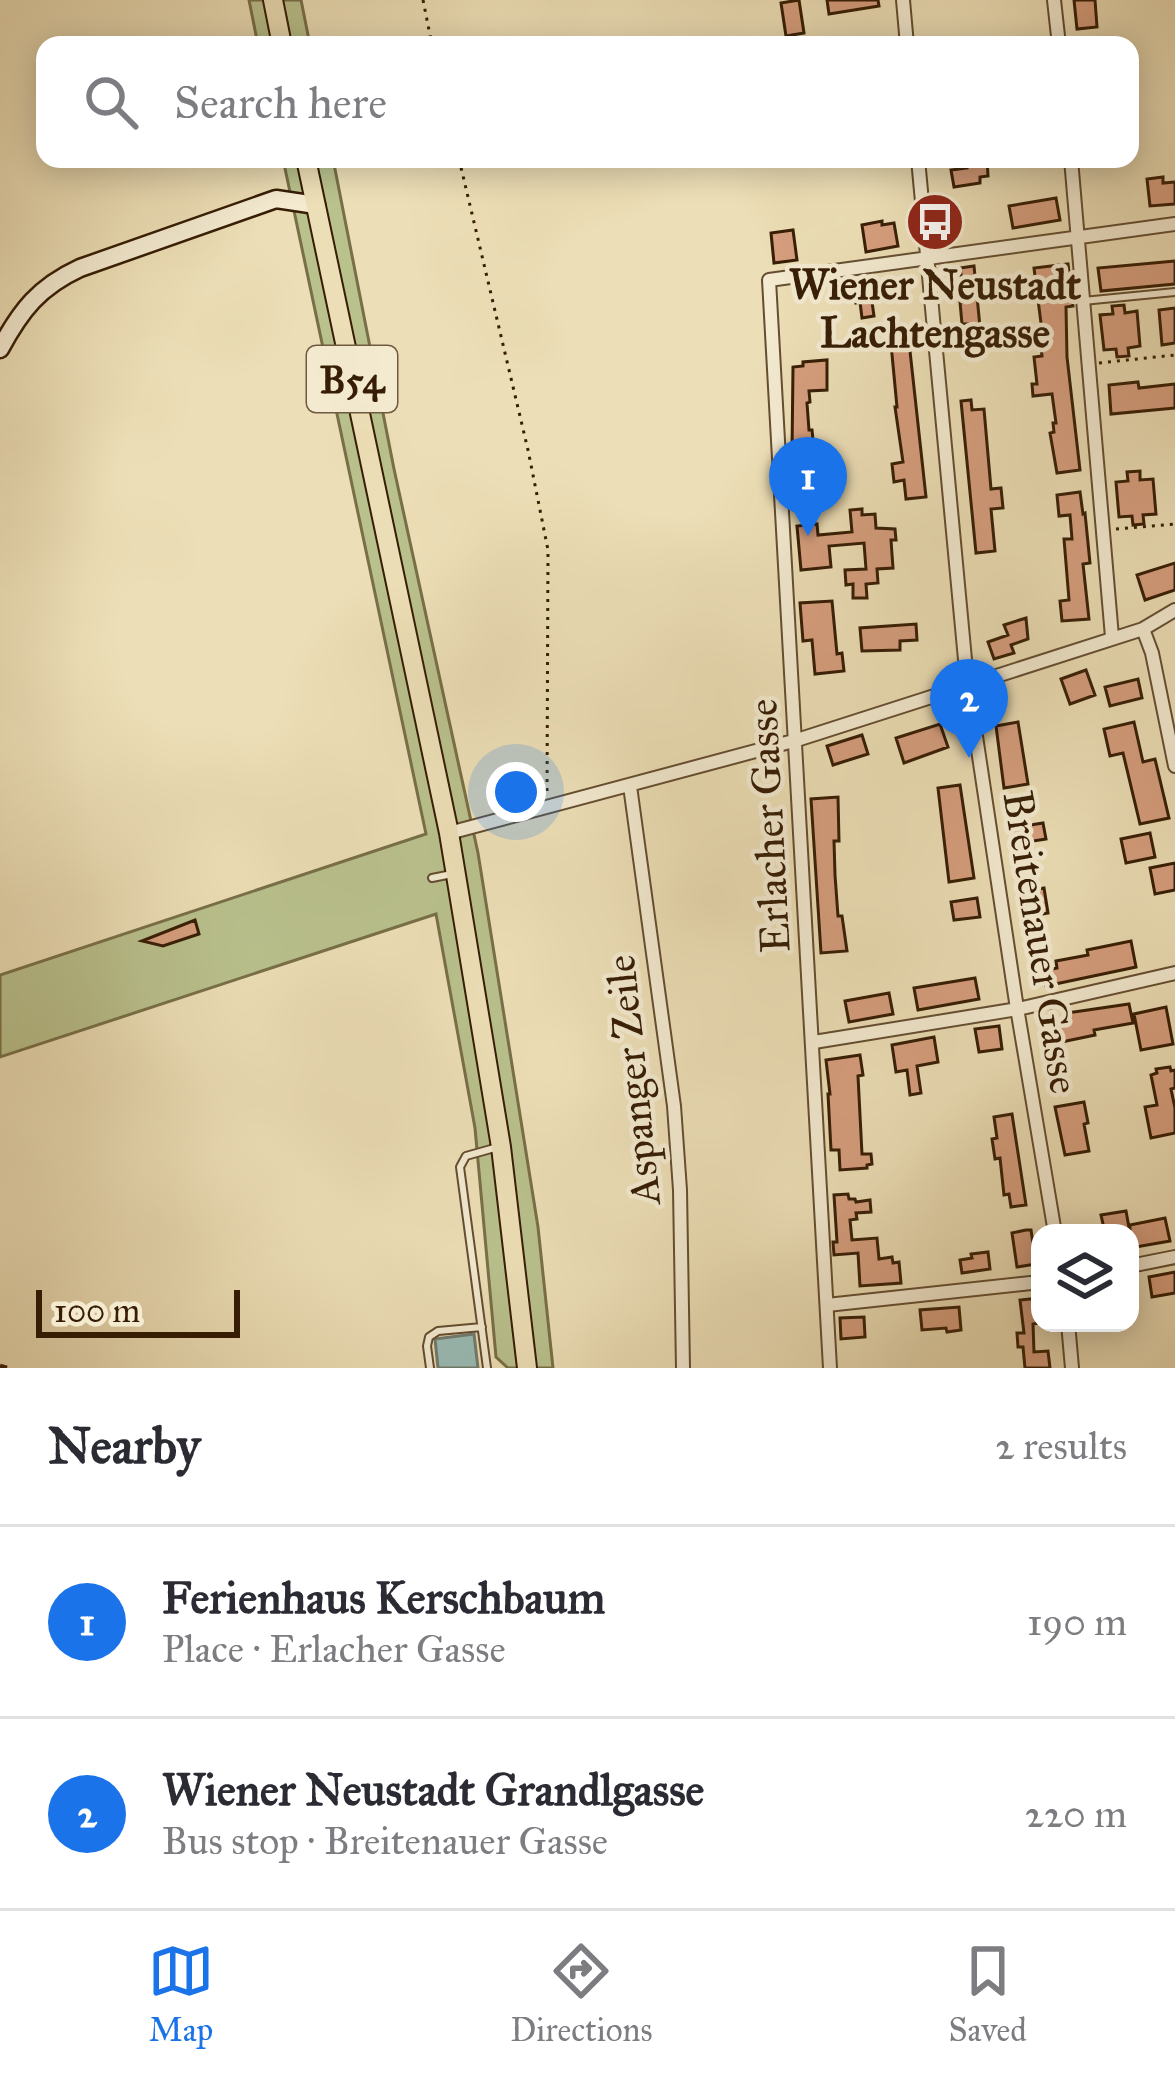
<!DOCTYPE html>
<meta charset="utf-8">
<style>
:root{--surface:#fff;--page:#f2f2f3;--text:#2b2b33;--muted:#7c7c81;--line:#e1e1e2;--accent:#1a73e8}
body{margin:0;font-family:"IM FELL Great Primer",serif;background:var(--page);color:var(--text)}
.controls{position:absolute;right:36px;bottom:36px;display:grid;overflow:hidden;border-radius:24px;box-shadow:0 6px 30px #0003}
.controls button{width:108px;height:108px;display:grid;place-items:center;padding:0;border:0;border-bottom:3px solid var(--line);background:var(--surface);color:var(--text);font:60px sans-serif}
.scale{position:absolute;left:36px;bottom:30px;width:204px;box-sizing:border-box;padding-left:12px;border:6px solid #361d04;border-top:0;font-size:33px;line-height:42px;white-space:nowrap;color:#361d04;-webkit-text-stroke:9px #f3ead0;paint-order:stroke}
.you{position:absolute;left:516px;top:792px;width:42px;height:42px;margin:-30px;border:9px solid #fff;border-radius:50%;background:#1a73e8;box-shadow:0 0 0 18px #1a73e833}
.badge{display:grid;place-items:center;width:78px;height:78px;border-radius:50%;background:var(--accent);color:#fff;font-size:39px;font-weight:700}
.pin{position:absolute;translate:-50% -99px;filter:drop-shadow(0 3px 6px #0008)}
.pin::after{content:'';position:absolute;top:63px;width:42px;height:36px;background:inherit;clip-path:polygon(0 0,100% 0,50% 100%)}
.list{margin:0;padding:0;list-style:none}
h2{display:flex;justify-content:space-between;align-items:center;height:156px;margin:0;padding:0 48px;font-size:51px}
h2 small{font-size:39px;font-weight:400;color:var(--muted)}
.list li{display:grid;grid-template-columns:78px 1fr auto;gap:36px;align-items:center;box-sizing:border-box;height:192px;padding:0 48px;border-top:3px solid var(--line)}
.list b{display:block;font-size:45px;white-space:nowrap}
.list p{margin:0;font-size:39px;white-space:nowrap;color:var(--muted)}
.list em{font-size:39px;font-style:normal;color:var(--muted)}
.icon{flex:none;width:66px;height:66px;fill:none;stroke:currentColor;stroke-width:2;stroke-linecap:round;stroke-linejoin:round}
.map{position:relative;flex:none;width:1175px;height:1368px;overflow:hidden}
.search{position:absolute;background:var(--surface);box-shadow:0 6px 30px #0003;left:36px;right:36px;top:36px;height:132px;display:flex;align-items:center;gap:30px;box-sizing:border-box;padding:0 42px;border-radius:24px;color:var(--muted);font-size:45px}
.sheet{height:540px;background:var(--surface)}
nav{display:flex;justify-content:space-around;align-items:center;box-sizing:border-box;height:168px;border-top:3px solid var(--line);background:var(--surface);font-size:33px;color:var(--muted)}
nav a{display:grid;justify-items:center;gap:6px}
nav .on{color:var(--accent)}
.map>svg:first-child{display:block}
.green{fill:#b9c18d;stroke:#786f48;stroke-width:3}
.water{fill:#9abbb5;stroke:#727c6e;stroke-width:3}
.building{fill:#d69e7e;stroke:#361d04;stroke-width:3}
.lines{fill:none;stroke-linecap:round;stroke-linejoin:round}
.service-casing{stroke:#644d30;stroke-width:10}
.minor-casing{stroke:#644d30;stroke-width:16}
.secondary-casing{stroke:#361d04;stroke-width:21}
.primary-casing{stroke:#361d04;stroke-width:22}
.path{stroke:#361d04;stroke-width:3;stroke-dasharray:3 6;stroke-linecap:butt}
.service{stroke:#f3ead0;stroke-width:6}
.minor{stroke:#f3ead0;stroke-width:12}
.secondary{stroke:#f3ead0;stroke-width:16}
.primary{stroke:#ecdeb6;stroke-width:18}
.rail{stroke:#361d04;stroke-width:4.5;stroke-dasharray:21 21;stroke-linecap:butt}
.labels{text-anchor:middle;stroke-width:9;stroke-linejoin:round;paint-order:stroke}
.shield{fill:#f3ead0;stroke:#6f5a41;stroke-width:3}
.shield-label{font-size:39px;font-weight:bold;fill:#361d04}
.poi-label{font-size:42px;font-weight:bold;fill:#361d04;stroke:#f3ead0}
.street-label{font-size:42px;fill:#361d04;stroke:#f3ead0}
</style>
<div class="map">
<svg width="1175" height="1368" viewBox="0 0 1175 1368">
<rect width="100%" height="100%" fill="#ecdeb6"/>
<filter id="stains"><feTurbulence type="fractalNoise" baseFrequency=".00167" numOctaves="4"/><feColorMatrix values="0 0 0 0 .2 0 0 0 0 .09 0 0 0 0 .02 0 0 0 .5 -.17"/></filter>
<radialGradient id="worn" r=".72"><stop offset=".6" stop-color="#630" stop-opacity="0"/><stop offset="1" stop-color="#630" stop-opacity=".3"/></radialGradient>
<path class="green" d="M249 0H264L269 24 287 22 282 0H301L310 45H258Z
M283 159H333L394 469 478 853 538 1227 553 1368H508L496 1357 475 1128 436 914 0 1057V975L426 834Z"/>
<path class="water" d="M474 1334 478 1368H438L435 1339Z"/>
<path class="building" d="M799 0 804 33 786 36 781 3Z
M827 0H878L879 6 829 14Z
M1074 0H1095L1097 27 1077 29Z
M966 159H987L988 176 980 177V183L954 187 951 170 967 168Z
M1163 177V183L1175 182V204L1150 206 1147 179Z
M1056 198 1060 220 1013 228 1009 206Z
M882 221V225L894 223 898 246 866 252 862 225Z
M793 230 797 260 774 263 771 233Z
M1175 261V284L1101 291 1098 268Z
M1068 264 1073 306 1066 307 1067 357 1080 470 1057 473 1050 433 1054 432 1053 423H1056L1052 394 1033 396 1032 384H1037L1034 357 1042 356 1040 339H1043L1034 268Z
M974 266 981 337 969 338 968 324H962L960 302H965L960 268Z
M885 281 887 300 872 302 874 316 862 318 860 302 856 303 854 284Z
M1124 305 1125 313 1137 311 1140 346 1128 348 1129 356 1117 357 1116 349 1104 350 1100 315 1113 314 1112 306Z
M1175 308V343L1162 345 1159 310Z
M909 342 926 497 906 499 904 480 894 482 892 464 903 462 895 407H897L891 344Z
M827 360V390L809 391 810 402 807 403 809 430H812L814 450 792 452 793 367 803 366V362Z
M1138 382 1139 388 1175 384V408L1111 414 1109 385Z
M971 400 972 410 984 409 991 489 1001 488 1003 508 991 509 995 551 976 553 961 401Z
M1140 471V480L1153 479 1156 514 1143 515 1144 524 1133 525 1132 516 1119 517 1116 482 1128 481 1127 472Z
M1080 492 1083 514 1085 513 1090 563 1083 564 1089 619 1062 621 1060 601 1069 600 1064 539H1072L1070 515 1059 516 1057 495Z
M862 509V515L875 514 876 528 895 529 896 540H891L893 568 877 569 878 583 866 584 867 598H853V584L846 585 845 570 866 569 864 543 829 546 831 567 801 570 797 526 817 524 818 535 852 532 850 510Z
M1175 563V590L1145 600 1137 575Z
M832 601 837 654 842 653 844 671 815 674 812 640 803 641 800 603Z
M1026 618 1028 639 1011 645 1014 653 994 659 988 642 1008 635 1004 625Z
M916 624 917 640 900 641V650L862 651 860 628Z
M1086 670 1095 695 1070 704 1061 679Z
M1138 679 1142 698 1110 706 1105 687Z
M1018 722 1028 784 1004 788 996 726Z
M1134 722 1143 762 1155 759 1169 818 1140 824 1123 753 1110 756 1104 729Z
M940 724 948 747 904 763 896 738Z
M862 735 868 754 833 765 827 746Z
M960 785 974 878 949 882 938 788Z
M838 797 839 841H834L835 875 838 916H842L847 951 821 953 811 799Z
M1043 823 1046 839 1014 844 1011 828Z
M1150 833 1155 857 1126 863 1121 839Z
M1175 863V890L1155 894 1150 868Z
M1044 888 1048 913 1025 917 1021 892Z
M977 898 980 917 954 920 951 902Z
M195 920 199 934 163 946 142 941Z
M1131 941 1136 967 1046 986 1042 971 1057 968 1056 961 1088 955 1087 950Z
M975 978 979 999 918 1010 914 988Z
M889 993 893 1014 849 1022 845 1001Z
M1129 1004 1133 1023 1094 1030 1095 1035 1057 1043 1054 1025 1069 1022 1067 1013Z
M1166 1007 1173 1044 1141 1050 1134 1014Z
M999 1026 1002 1049 979 1052 975 1029Z
M934 1037 938 1062 917 1066 921 1093 910 1095 907 1070 896 1072 892 1045Z
M860 1055 863 1075 858 1076 862 1154H871L872 1164 867 1165V1168L840 1170 839 1150H831L828 1094H830L826 1060Z
M1170 1067 1171 1071 1175 1070V1088L1171 1089 1175 1108V1133L1151 1138 1145 1107 1157 1105 1151 1075 1157 1073 1156 1069Z
M1084 1102 1088 1123 1084 1124 1089 1151 1065 1155 1055 1107Z
M1012 1114 1026 1205 1011 1207 1009 1194 1004 1195 1000 1158 995 1159 992 1139 997 1138 994 1117Z
M848 1194 849 1199H855L856 1202 870 1200 871 1212 856 1213 857 1219 850 1220 852 1240 877 1238 879 1259 892 1257 893 1263 899 1262 901 1283 860 1286 858 1253 834 1255 833 1242H837L834 1195Z
M1126 1211 1130 1233H1105L1101 1215Z
M1165 1218 1170 1241 1130 1248V1225Z
M1026 1230H1031L1036 1264 1017 1267 1012 1233Z
M988 1252 990 1269 962 1273 960 1260 972 1258 971 1254Z
M1175 1272V1293L1152 1297 1149 1277Z
M1040 1298V1323L1033 1324 1034 1352 1048 1351 1050 1368H1025L1023 1347H1018L1017 1333H1024L1020 1300Z
M959 1307 961 1330 947 1332 946 1328 922 1330 920 1310Z
M864 1317 865 1337 841 1339 840 1318Z"/>
<g class="lines">
<g class="service-casing">
<path id="service" d="M1083 301 1175 292
M432 878 452 874
M430 1368 427 1346 429 1337 438 1331 482 1327
M487 1368 460 1167 466 1156 498 1147"/>
</g>
<g class="minor-casing">
<path id="minor" d="M903 0 907 45
M1054 0 1059 45
M918 159 966 670 1016 1002 1055 1233
M1071 159 1112 637
M1143 629 1152 653 1175 766
M630 786 674 1106 680 1190 683 1368
M449 833 797 740 1143 629 1175 610
M814 1042 1018 1009 1175 973
M1130 1266 1175 1257
M827 1305 1040 1282
M1068 1323 1072 1368
M830 1368 769 280 1175 224"/>
</g>
<g class="secondary-casing">
<path id="secondary" d="M0 349C21 310 39 287 80 268L276 199 316 205"/>
</g>
<g class="primary-casing">
<path id="primary" d="M273 0 282 45
M306 159 449 833 501 1147 527 1368"/>
</g>
<path class="path" d="M423 0 432 45
M459 159 528 450 548 550 547 795
M1099 363 1175 355
M1116 529 1175 524"/>
<use href="#service" class="service"/>
<use href="#minor" class="minor"/>
<use href="#secondary" class="secondary"/>
<use href="#primary" class="primary"/>
<path class="rail" d="M0 1366 7 1368"/>
</g>
<defs>
<g id="bus-disc" transform="scale(3)"><circle r="9.5" fill="#8f2418" stroke="#f3ead0"/><path d="M-5-6H5V4H4V6H2V4H-2V6H-4V4H-5ZM-3.5-4V0h7V-4ZM-3.5 1.2v1.5H-2V1.2ZM2 1.2v1.5H3.5V1.2Z" fill="#fff"/></g>
</defs>
<g fill-rule="evenodd">
<use href="#bus-disc" x="935" y="222"/>
</g>
<g class="labels">
<rect class="shield" x="307" y="346" width="90" height="66" rx="9"/>
<g class="shield-label">
<text x="352" y="393">B54</text>
</g>
<g class="poi-label">
<text x="935" y="299">Wiener Neustadt<tspan x="935" dy="48">Lachtengasse</tspan></text>
</g>
<g class="street-label">
<text transform="translate(768 826) rotate(-93)" y="15">Erlacher Gasse</text>
<text transform="translate(1042 942) rotate(81)" y="15">Breitenauer Gasse</text>
<text transform="translate(632 1080) rotate(-96)" y="15">Aspanger Zeile</text>
</g>
</g>
<rect width="100%" height="100%" filter="url(#stains)"/>
<rect width="100%" height="100%" fill="url(#worn)"/>
</svg>
<div class="controls">
<button><svg class="icon" aria-label="layers" viewBox="0 0 24 24"><path d="M12 4l9 5-9 5-9-5zM3 14l9 5 9-5"/></svg></button>
</div>
<div class="scale">100 m</div>
<div class="you"></div>
<div class="pin badge" style="left:808px;top:536px">1</div>
<div class="pin badge" style="left:969px;top:758px">2</div>
<div class="search"><svg class="icon" aria-label="search" viewBox="0 0 24 24"><circle cx="10" cy="10" r="6"/><path d="M15 15l6 6"/></svg>Search here</div>
</div>
<section class="sheet">
<h2>Nearby<small>2 results</small></h2>
<ul class="list">
<li><span class="badge">1</span><div><b>Ferienhaus Kerschbaum</b><p>Place · Erlacher Gasse</p></div><em>190 m</em></li>
<li><span class="badge">2</span><div><b>Wiener Neustadt Grandlgasse</b><p>Bus stop · Breitenauer Gasse</p></div><em>220 m</em></li>
</ul>
</section>
<nav>
<a class="on"><svg class="icon" aria-label="map" viewBox="0 0 24 24"><path d="M3 6l6-2 6 2 6-2v14l-6 2-6-2-6 2zM9 4v14M15 6v14"/></svg>Map</a>
<a><svg class="icon" aria-label="directions" viewBox="0 0 24 24"><path d="M12 3l9 9-9 9-9-9zM9 14v-3h6M13 9l2 2-2 2"/></svg>Directions</a>
<a><svg class="icon" aria-label="saved" viewBox="0 0 24 24"><path d="M7 4h10v16l-5-4-5 4z"/></svg>Saved</a>
</nav>
